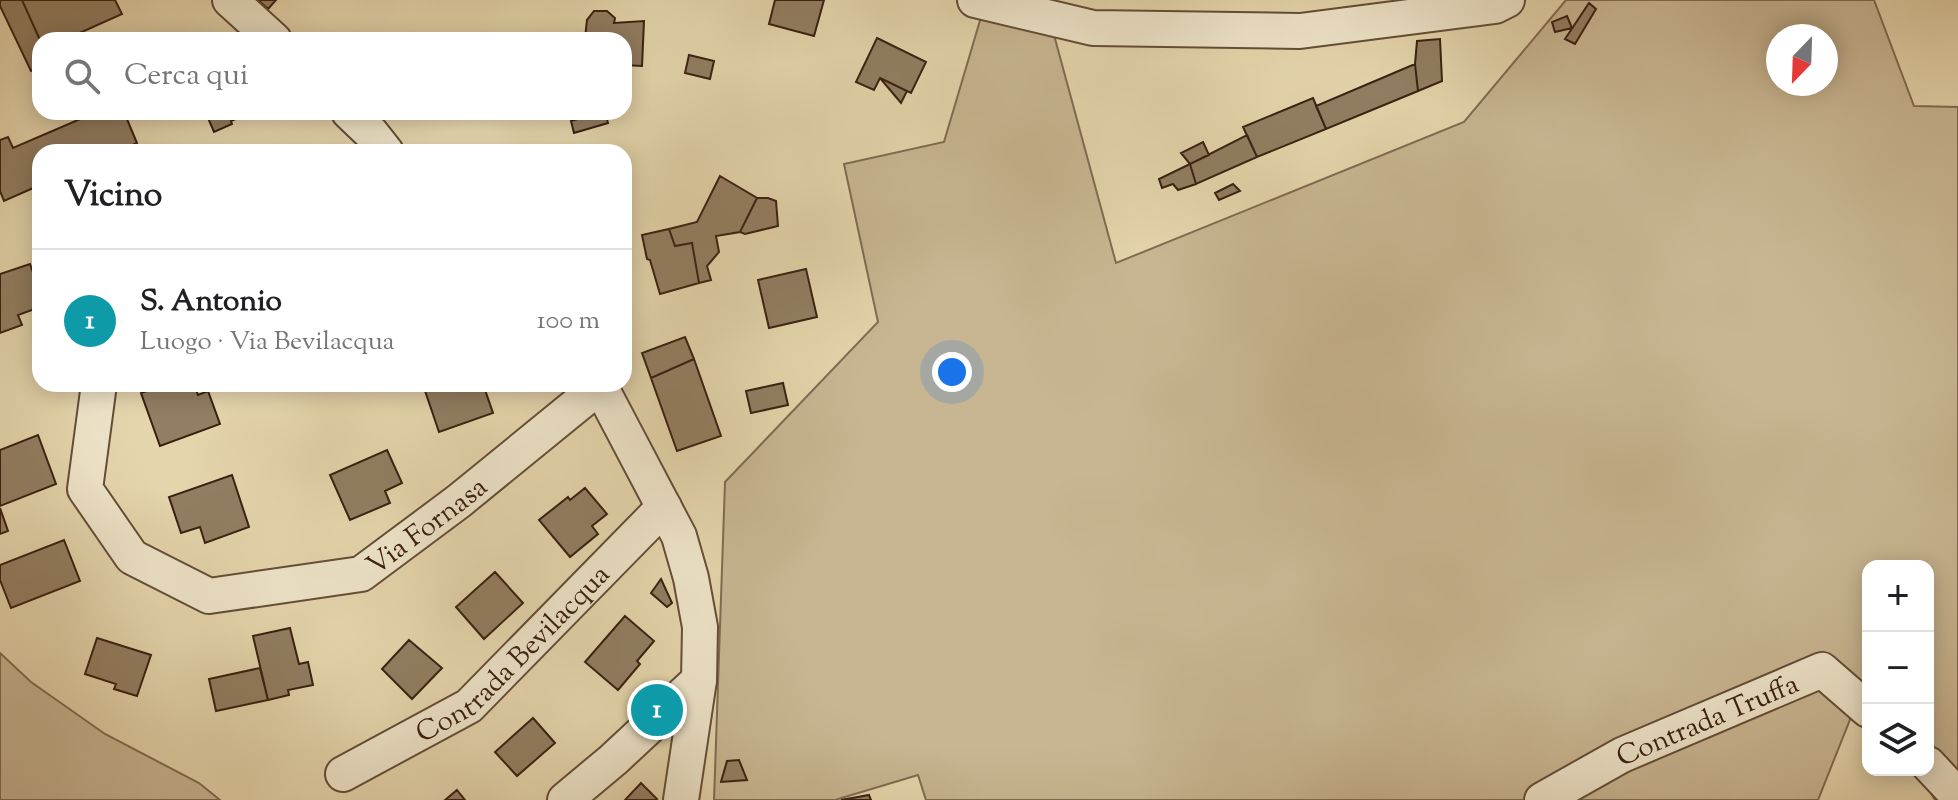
<!DOCTYPE html>
<html lang="it">
<meta charset="utf-8">
<style>
:root{--surface:#fff;--page:#f2f2f2;--text:#202124;--muted:#757577;--line:#e0e0e0;--accent:#0b8043}
body{margin:0;font-family:"Sorts Mill Goudy",serif;background:var(--page);color:var(--text)}
.controls{position:absolute;right:24px;bottom:24px;display:grid;overflow:hidden;border-radius:16px;box-shadow:0 4px 20px #0003}
.controls button{width:72px;height:72px;display:grid;place-items:center;padding:0;border:0;border-bottom:2px solid var(--line);background:var(--surface);color:var(--text);font:40px sans-serif}
.compass{position:absolute;left:1766px;top:24px;width:72px;height:72px;border-radius:50%;background:var(--surface);box-shadow:0 4px 20px #0003;rotate:203deg}
.you{position:absolute;left:952px;top:372px;width:28px;height:28px;margin:-20px;border:6px solid #fff;border-radius:50%;background:#1a73e8;box-shadow:0 0 0 12px #1a73e833}
.badge{display:grid;place-items:center;width:52px;height:52px;border-radius:50%;background:var(--accent);color:#fff;font-size:26px;font-weight:700}
.pin{position:absolute;translate:-50% -50%;border:4px solid #fff;box-shadow:0 2px 8px #0006}
.list{margin:0;padding:0;list-style:none}
h2{display:flex;justify-content:space-between;align-items:center;height:104px;margin:0;padding:0 32px;font-size:34px}
h2 small{font-size:26px;font-weight:400;color:var(--muted)}
.list li{display:grid;grid-template-columns:52px 1fr auto;gap:24px;align-items:center;box-sizing:border-box;height:144px;padding:0 32px;border-top:2px solid var(--line)}
.list b{display:block;font-size:30px;white-space:nowrap}
.list p{margin:0;font-size:26px;white-space:nowrap;color:var(--muted)}
.list em{font-size:26px;font-style:normal;color:var(--muted)}
.icon{flex:none;width:44px;height:44px;fill:none;stroke:currentColor;stroke-width:2;stroke-linecap:round;stroke-linejoin:round}
.map{position:relative;flex:none;width:1958px;height:800px;overflow:hidden}
.search{position:absolute;background:var(--surface);box-shadow:0 4px 20px #0003;left:32px;top:32px;width:600px;height:88px;display:flex;align-items:center;gap:20px;box-sizing:border-box;padding:0 28px;border-radius:24px;color:var(--muted);font-size:30px}
.panel{position:absolute;background:var(--surface);box-shadow:0 4px 20px #0003;left:32px;top:144px;width:600px;height:248px;border-radius:24px}
.map>svg:first-child{display:block}
.green{fill:#c8b692;stroke:#806b52;stroke-width:2;fill-rule:evenodd}
.building{fill:#927e62;stroke:#392011;stroke-width:2}
.lines{fill:none;stroke-linecap:round;stroke-linejoin:round}
.minor-casing{stroke:#644d38;stroke-width:38}
.minor{stroke:#eee4c9;stroke-width:34}
.labels{text-anchor:middle;stroke-width:6;stroke-linejoin:round;paint-order:stroke}
.street-label{font-size:28px;fill:#392011;stroke:#eee4c9}
</style>
<div class="map">
<svg width="1958" height="800" viewBox="0 0 1958 800">
<rect width="100%" height="100%" fill="#e5d5ac"/>
<filter id="stains"><feTurbulence type="fractalNoise" baseFrequency=".0025" numOctaves="4"/><feColorMatrix values="0 0 0 0 .2 0 0 0 0 .09 0 0 0 0 .02 0 0 0 .5 -.17"/></filter>
<radialGradient id="worn" r=".72"><stop offset=".6" stop-color="#630" stop-opacity="0"/><stop offset="1" stop-color="#630" stop-opacity=".3"/></radialGradient>
<path class="green" d="M1566 0H1874L1914 106 1958 107V800H1935L1917 770H1928V566H1868V689L1863 687 1818 800H926L918 775 835 800H714L725 482 878 322 844 164 944 142 984 7 1051 24 1116 263 1464 122ZM1778 36H1826V84H1778Z
M0 653 31 682 105 734 199 783 220 800H0Z"/>
<path class="building" d="M0 0H22L40 40V67L31 71 0 6Z
M22 0H115L122 14 64 40H40Z
M258 0H276L268 9Z
M775 0H824L814 36 769 24Z
M1589 3 1596 9 1575 44 1565 39Z
M594 11H607L615 18 614 23 644 21 642 66 624 65V40H570V38H585L587 20Z
M1567 16 1572 28 1555 32 1552 22Z
M877 38 926 62 911 93 880 78 874 90 856 82Z
M1440 39 1442 81 1418 91 1415 64 1417 41Z
M689 55 714 61 710 79 685 73Z
M1415 64 1418 91 1326 129 1316 106Z
M880 78 907 91 901 103Z
M1313 98 1326 129 1257 157 1243 127Z
M91 112H124L137 143 117 152H40V185L4 201 0 191V140L8 137 13 148 92 114Z
M221 112H246L247 114 231 121 232 124 214 132 208 118Z
M600 112H605L608 123 574 133 571 121Z
M1247 135 1257 157 1196 184 1190 164Z
M1203 142 1209 155 1190 164 1181 153Z
M1190 164 1196 184 1178 190 1173 184 1162 188 1159 179Z
M720 176 757 198 740 232 716 236 719 252 707 266 711 280 699 283 692 243 675 246 669 229 697 222Z
M1233 184 1240 191 1219 200 1215 193Z
M757 198H768L776 201 778 226 745 234 740 232Z
M669 229 675 246 692 243 699 283 660 294 650 260 647 259 642 235Z
M30 264 40 292V307L18 315 22 325 0 333V274Z
M806 269 817 317 769 328 758 280Z
M685 337 694 359 651 378 642 353Z
M694 359 721 436 677 451 651 378Z
M783 383 788 405 751 413 746 391Z
M167 384H194L198 395 208 391 220 424 160 446 141 393Z
M483 384 493 413 439 432 423 385Z
M38 435 56 484 0 506V450Z
M387 450 402 483 385 491 390 503 350 520 330 475Z
M232 475 249 527 205 543 200 527 181 533 169 497Z
M585 488 607 514 592 526 598 534 570 557 539 520 568 497 570 500Z
M0 508 8 531 0 534Z
M64 540 80 581 11 608 0 580V565Z
M495 572 523 603 484 639 456 607Z
M661 579 672 603 667 607 651 593Z
M625 616 654 641 637 661 640 664 618 690 585 662Z
M290 628 299 664 308 662 313 685 288 690 289 695 268 700 253 636Z
M97 638 151 655 137 696 114 689 116 684 85 674Z
M409 640 442 668 412 699 382 669Z
M260 668 268 700 216 711 209 679Z
M533 718 555 743 517 776 495 752Z
M739 760 747 780 721 782 727 761Z
M641 783 657 799 655 800H625Z
M457 790 465 800H445Z
M869 795 871 800H841Z"/>
<g class="lines">
<g class="minor-casing">
<g id="minor">
<path d="M230 0 274 40"/>
<path d="M975 0 1093 28 1300 31 1495 6 1507 0"/>
<path d="M349 112 371 133 386 152"/>
<path id="s1" d="M99 384 85 489 132 557 209 596 361 574 459 501 600 386"/>
<path d="M599 384 679 536 691 578 700 627 699 680 681 800"/>
<path d="M1928 764 1958 796"/>
<path id="s2" d="M343 774 469 706 664 507"/>
<path d="M565 800 613 760 699 680"/>
<path id="s3" d="M1542 800 1622 755 1822 670 1868 710"/>
</g>
</g>
<use href="#minor" class="minor"/>
</g>
<g class="labels">
<g class="street-label">
<text dy="10" stroke="none"><textPath href="#s1" startOffset="510">Via Fornasa</textPath></text>
<text dy="10" stroke="none"><textPath href="#s2" startOffset="210">Contrada Bevilacqua</textPath></text>
<text dy="10" stroke="none"><textPath href="#s3" startOffset="184">Contrada Truffa</textPath></text>
</g>
</g>
<rect width="100%" height="100%" filter="url(#stains)"/>
<rect width="100%" height="100%" fill="url(#worn)"/>
</svg>
<div class="controls">
<button>+</button>
<button>−</button>
<button><svg class="icon" aria-label="layers" viewBox="0 0 24 24"><path d="M12 4l9 5-9 5-9-5zM3 14l9 5 9-5"/></svg></button>
</div>
<svg class="compass" viewBox="-18 -18 36 36"><path d="M0-13l5 13h-10z" fill="#e53935"/><path d="M0 13l5-13h-10z" fill="#757577"/></svg>
<div class="you"></div>
<div class="pin badge" style="left:657px;top:710px;background:#0f9aa8">1</div>
<div class="search"><svg class="icon" aria-label="search" viewBox="0 0 24 24"><circle cx="10" cy="10" r="6"/><path d="M15 15l6 6"/></svg>Cerca qui</div>
<section class="panel">
<h2>Vicino<small></small></h2>
<ul class="list">
<li><span class="badge" style="background:#0f9aa8">1</span><div><b>S. Antonio</b><p>Luogo · Via Bevilacqua</p></div><em>100 m</em></li>
</ul>
</section>
</div>
